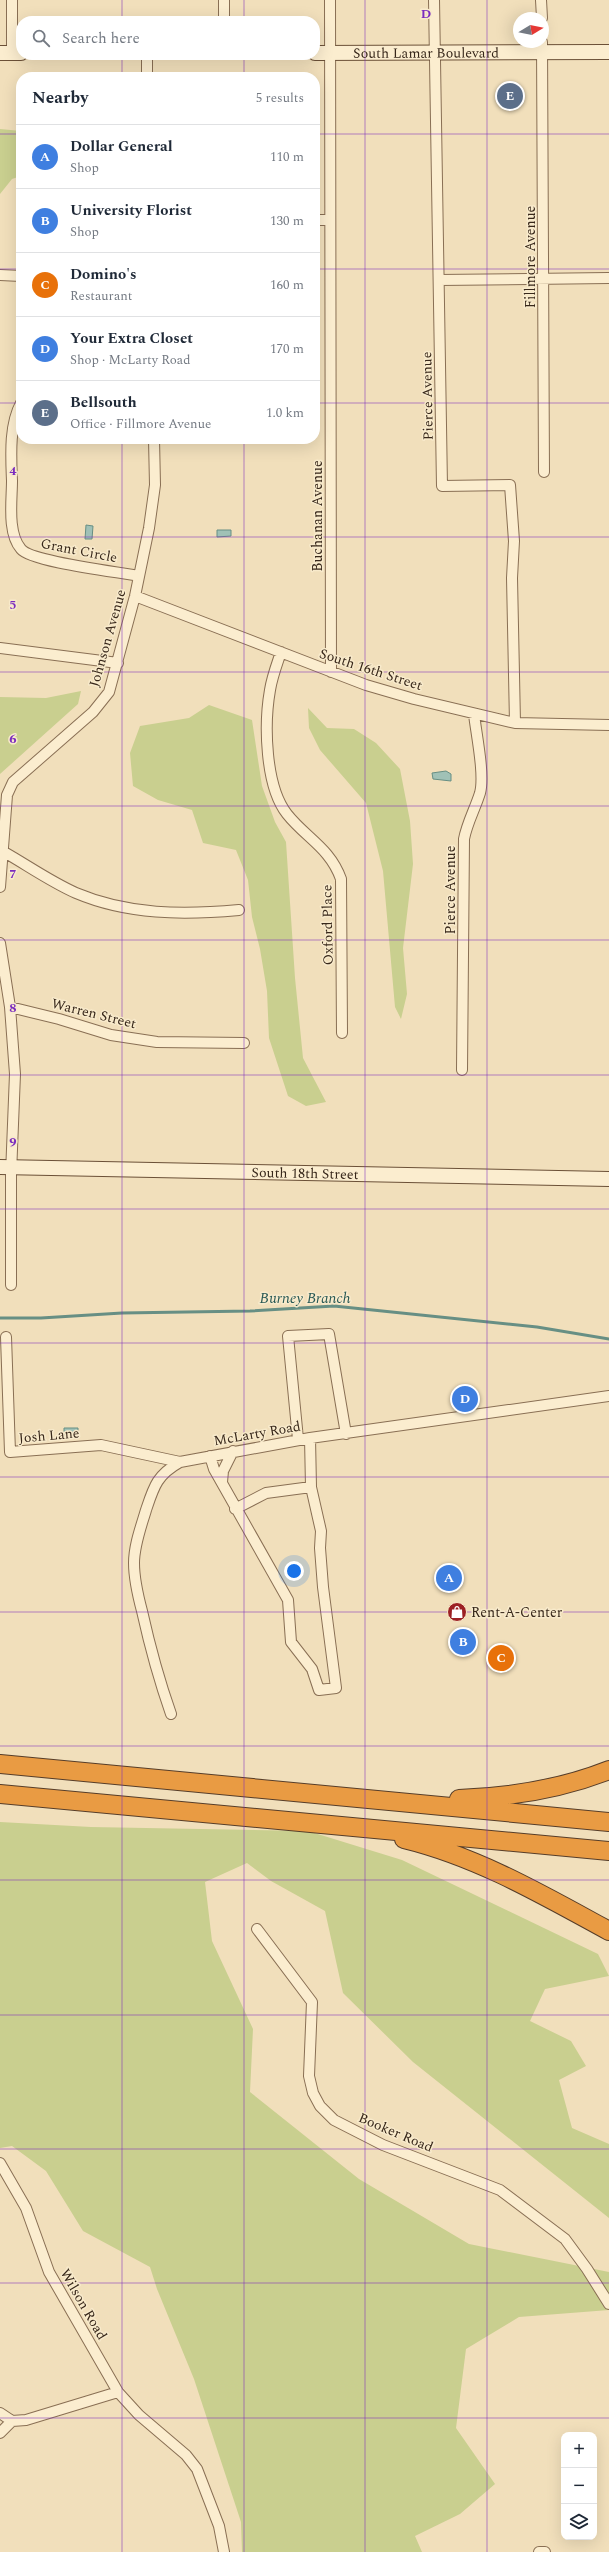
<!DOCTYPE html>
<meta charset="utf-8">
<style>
:root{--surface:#fff;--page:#f6f6f7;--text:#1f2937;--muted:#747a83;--line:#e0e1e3;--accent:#d93025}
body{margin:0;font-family:Spectral,serif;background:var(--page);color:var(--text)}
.controls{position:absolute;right:12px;bottom:12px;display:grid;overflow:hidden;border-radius:8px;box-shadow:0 4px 16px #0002}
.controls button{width:36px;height:36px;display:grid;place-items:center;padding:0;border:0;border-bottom:1px solid var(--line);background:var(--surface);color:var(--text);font:20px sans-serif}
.compass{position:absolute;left:513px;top:12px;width:36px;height:36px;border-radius:50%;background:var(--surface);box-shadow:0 4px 16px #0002;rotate:80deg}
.you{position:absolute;left:294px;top:1571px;width:14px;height:14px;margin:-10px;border:3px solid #fff;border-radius:50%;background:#1a73e8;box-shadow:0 0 0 6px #1a73e833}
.badge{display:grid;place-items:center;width:26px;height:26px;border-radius:50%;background:var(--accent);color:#fff;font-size:13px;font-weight:700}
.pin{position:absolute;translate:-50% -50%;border:2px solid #fff;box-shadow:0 1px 4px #0006}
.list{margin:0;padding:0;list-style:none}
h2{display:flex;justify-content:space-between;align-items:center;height:52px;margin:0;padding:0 16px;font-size:17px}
h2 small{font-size:13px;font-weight:400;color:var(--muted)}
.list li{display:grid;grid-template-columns:26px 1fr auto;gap:12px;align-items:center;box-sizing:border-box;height:64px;padding:0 16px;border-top:1px solid var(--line)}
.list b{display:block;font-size:15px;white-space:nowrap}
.list p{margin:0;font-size:13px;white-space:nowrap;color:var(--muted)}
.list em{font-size:13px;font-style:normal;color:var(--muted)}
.icon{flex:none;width:22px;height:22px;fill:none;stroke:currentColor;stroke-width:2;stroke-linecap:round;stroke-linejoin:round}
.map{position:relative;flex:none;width:609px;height:2552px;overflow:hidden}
.search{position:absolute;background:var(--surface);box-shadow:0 4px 16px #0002;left:16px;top:16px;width:304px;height:44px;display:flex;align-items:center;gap:10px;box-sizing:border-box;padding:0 14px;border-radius:16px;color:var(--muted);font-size:15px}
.panel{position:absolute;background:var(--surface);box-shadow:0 4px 16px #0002;left:16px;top:72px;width:304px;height:372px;border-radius:16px}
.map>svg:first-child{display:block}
.green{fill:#c9cf8f}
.water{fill:#a0c1b6;stroke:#678f84}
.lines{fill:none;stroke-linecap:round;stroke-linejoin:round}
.stream{stroke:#678f84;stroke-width:3}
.street-casing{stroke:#896f54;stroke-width:12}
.secondary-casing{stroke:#6b5037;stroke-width:16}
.highway-casing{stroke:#563d29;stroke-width:20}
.street{stroke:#fbedcf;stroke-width:10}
.secondary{stroke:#fbedcf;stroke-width:14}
.highway{stroke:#e99b43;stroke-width:18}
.grid{fill:none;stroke:#7b2cbf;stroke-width:1;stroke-opacity:0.55}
.labels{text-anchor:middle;stroke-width:3;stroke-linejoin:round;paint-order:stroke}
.street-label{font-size:14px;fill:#37271a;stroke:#f8eacb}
.poi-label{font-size:14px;fill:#37271a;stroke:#f8eacb;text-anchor:start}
.water-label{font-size:15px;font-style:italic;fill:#285854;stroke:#f8eacb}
.grid-label{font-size:13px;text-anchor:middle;font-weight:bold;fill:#7b2cbf;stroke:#f8eacb;stroke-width:3;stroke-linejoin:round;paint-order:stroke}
</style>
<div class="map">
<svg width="609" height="2552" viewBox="0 0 609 2552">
<rect width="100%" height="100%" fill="#f1dfbb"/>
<path class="green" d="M0 129 21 131V176L12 179 0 194Z
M81 691 78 704 0 774V697L46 698Z
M209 705 252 720 262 786 275 822 286 842 295 978 303 1058 326 1102 306 1106 288 1096 269 1038 267 991 260 949 252 917 248 880 236 850 203 843 192 810 158 800 133 786 130 753 140 726 189 718Z
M308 708 327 728 354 729 376 743 400 769 410 821 413 864 403 948 407 994 401 1019 395 1007 383 871 366 803 320 750 309 728Z
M0 1822 91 1827 308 1831 402 1860 598 1954 609 1976 545 1989 530 2021 571 2041 586 2066 559 2080 572 2128 609 2144V2218L413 2062 343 1993 325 1911 271 1881 247 1863 205 1882 212 1941 253 2029 250 2092 359 2179 469 2244 609 2272V2310L519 2317 466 2349 456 2428 495 2484 460 2514 415 2536 422 2552H242L241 2522 194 2379 157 2289 150 2267 83 2231 46 2171 12 2146 0 2148Z"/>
<path class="water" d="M86 525 93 526 92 539H85Z
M217 530H231V536L217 537Z
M446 771 451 774V781L433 779 432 773Z
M64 1428H78V1435H64Z"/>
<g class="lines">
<path class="stream" d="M0 1318H41L122 1313 250 1311 334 1306 537 1327 609 1339"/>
<g class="street-casing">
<path id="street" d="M224 0V21
M330 0 331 672
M434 0 442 486 510 485 514 541 512 578 515 723
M541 0 542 18
M542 42 544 472
M12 53V0
M147 55V77
M315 220H330
M0 275 21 276
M439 280 609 278
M21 403C9 425 11 456 12 481 12 500 7 533 21 549 31 562 119 572 139 576
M135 596 366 685 414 699 515 723 609 725
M0 648 118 663
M281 652C277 664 272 677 270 690 264 724 265 786 287 814 306 838 330 848 341 879L342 1033
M4 852C27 865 51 882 76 893 128 915 183 915 239 910
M0 887 7 795 13 782 93 712 109 692 135 596 149 528 155 485 154 439
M0 943 10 1007 15 1074 11 1174V1285
M10 1007 59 1019 111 1035 157 1042 244 1043
M462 1070 464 839C467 823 475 809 480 793 485 775 476 733 474 714
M6 1337 10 1452 101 1445 180 1462
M298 1439 288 1336 329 1334 346 1434
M210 1456 214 1469 288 1600 291 1642 312 1669 319 1690 336 1688 323 1587 320 1548 321 1531 311 1487 310 1438
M222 1482 223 1471 233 1451
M235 1509 266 1493 311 1487
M171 1714C159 1680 150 1647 142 1611 138 1596 134 1579 134 1563 134 1545 141 1527 146 1510 154 1486 157 1475 180 1462L310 1438 609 1396
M257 1929 312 2002 309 2076 313 2093 320 2106 334 2120 383 2145 500 2190 565 2239 587 2269 609 2304
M0 2163 26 2208 49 2272 118 2392 139 2415 186 2455 197 2469 219 2526 224 2552
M0 2413 12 2421 26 2420 118 2392
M0 2433 12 2421
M539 2552H545"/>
</g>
<g class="secondary-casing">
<g id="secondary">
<path d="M0 53H21"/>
<path id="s1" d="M315 53 609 52"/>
<path id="s2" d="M0 1167 609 1179"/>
</g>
</g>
<g class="highway-casing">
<path id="highway" d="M0 1764 609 1822
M0 1794 609 1851
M459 1799C511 1797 561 1789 609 1770
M404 1839C478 1857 543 1895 609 1931"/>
</g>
<use href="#street" class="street"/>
<use href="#secondary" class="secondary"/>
<use href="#highway" class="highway"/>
</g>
<path class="grid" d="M122 0V21M244 0V21M365 0V2552M487 0V2552M122 55V77M244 55V77M0 134H21M315 134H609M0 269H21M315 269H609M0 403H21M315 403H609M122 439V2552M244 439V2552M0 537H609M0 672H609M0 806H609M0 940H609M0 1075H609M0 1209H609M0 1343H609M0 1477H609M0 1612H609M0 1746H609M0 1880H609M0 2015H609M0 2149H609M0 2283H609M0 2418H609"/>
<defs>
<g id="shop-disc" transform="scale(1)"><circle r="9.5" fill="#9c2024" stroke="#f8eacb"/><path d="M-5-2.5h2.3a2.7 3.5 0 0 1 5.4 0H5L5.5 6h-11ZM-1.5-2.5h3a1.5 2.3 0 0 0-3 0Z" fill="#fff"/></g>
</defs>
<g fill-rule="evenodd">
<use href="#shop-disc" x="457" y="1612"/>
</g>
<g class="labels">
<g class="street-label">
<text dy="5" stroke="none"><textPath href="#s1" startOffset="111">South Lamar Boulevard</textPath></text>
<text transform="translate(530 257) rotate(-90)" y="5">Fillmore Avenue</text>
<text transform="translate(427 396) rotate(-91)" y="5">Pierce Avenue</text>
<text transform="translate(317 516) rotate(-90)" y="5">Buchanan Avenue</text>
<text transform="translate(79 550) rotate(11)" y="5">Grant Circle</text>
<text transform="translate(107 638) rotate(-74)" y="5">Johnson Avenue</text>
<text transform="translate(371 669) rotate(18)" y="5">South 16th Street</text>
<text transform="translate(450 890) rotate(-90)" y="5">Pierce Avenue</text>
<text transform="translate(327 925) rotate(-91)" y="5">Oxford Place</text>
<text transform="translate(94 1013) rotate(14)" y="5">Warren Street</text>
<text dy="5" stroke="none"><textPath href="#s2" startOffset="305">South 18th Street</textPath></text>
<text transform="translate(257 1433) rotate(-10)" y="5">McLarty Road</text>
<text transform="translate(49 1435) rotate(-5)" y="5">Josh Lane</text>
<text transform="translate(396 2132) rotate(23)" y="5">Booker Road</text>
<text transform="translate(84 2304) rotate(60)" y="5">Wilson Road</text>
</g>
<g class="poi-label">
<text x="471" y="1617">Rent-A-Center</text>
</g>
<g class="water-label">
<text x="305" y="1303">Burney Branch</text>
</g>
</g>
<g class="grid-label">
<text x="426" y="18">D</text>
<text x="13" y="475">4</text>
<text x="13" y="609">5</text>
<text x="13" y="743">6</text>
<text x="13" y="878">7</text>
<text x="13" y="1012">8</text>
<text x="13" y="1146">9</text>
</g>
</svg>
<div class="controls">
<button>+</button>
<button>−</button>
<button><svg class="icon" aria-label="layers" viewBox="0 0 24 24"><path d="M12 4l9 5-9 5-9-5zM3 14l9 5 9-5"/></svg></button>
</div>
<svg class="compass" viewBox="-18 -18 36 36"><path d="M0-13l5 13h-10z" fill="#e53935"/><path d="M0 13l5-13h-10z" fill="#747a83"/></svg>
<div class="you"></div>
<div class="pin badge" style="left:449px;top:1578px;background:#3f7fe0">A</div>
<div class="pin badge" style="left:463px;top:1642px;background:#3f7fe0">B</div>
<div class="pin badge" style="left:501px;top:1658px;background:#e8710a">C</div>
<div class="pin badge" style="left:465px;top:1399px;background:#3f7fe0">D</div>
<div class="pin badge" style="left:510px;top:96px;background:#5c6f8a">E</div>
<div class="search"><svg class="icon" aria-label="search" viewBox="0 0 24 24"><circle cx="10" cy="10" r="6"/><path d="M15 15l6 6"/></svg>Search here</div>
<section class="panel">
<h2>Nearby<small>5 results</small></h2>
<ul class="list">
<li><span class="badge" style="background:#3f7fe0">A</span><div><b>Dollar General</b><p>Shop</p></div><em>110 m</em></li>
<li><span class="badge" style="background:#3f7fe0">B</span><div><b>University Florist</b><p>Shop</p></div><em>130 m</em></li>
<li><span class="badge" style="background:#e8710a">C</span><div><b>Domino's</b><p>Restaurant</p></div><em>160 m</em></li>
<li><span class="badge" style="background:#3f7fe0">D</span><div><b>Your Extra Closet</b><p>Shop · McLarty Road</p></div><em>170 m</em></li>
<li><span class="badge" style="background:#5c6f8a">E</span><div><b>Bellsouth</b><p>Office · Fillmore Avenue</p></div><em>1.0 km</em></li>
</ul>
</section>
</div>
